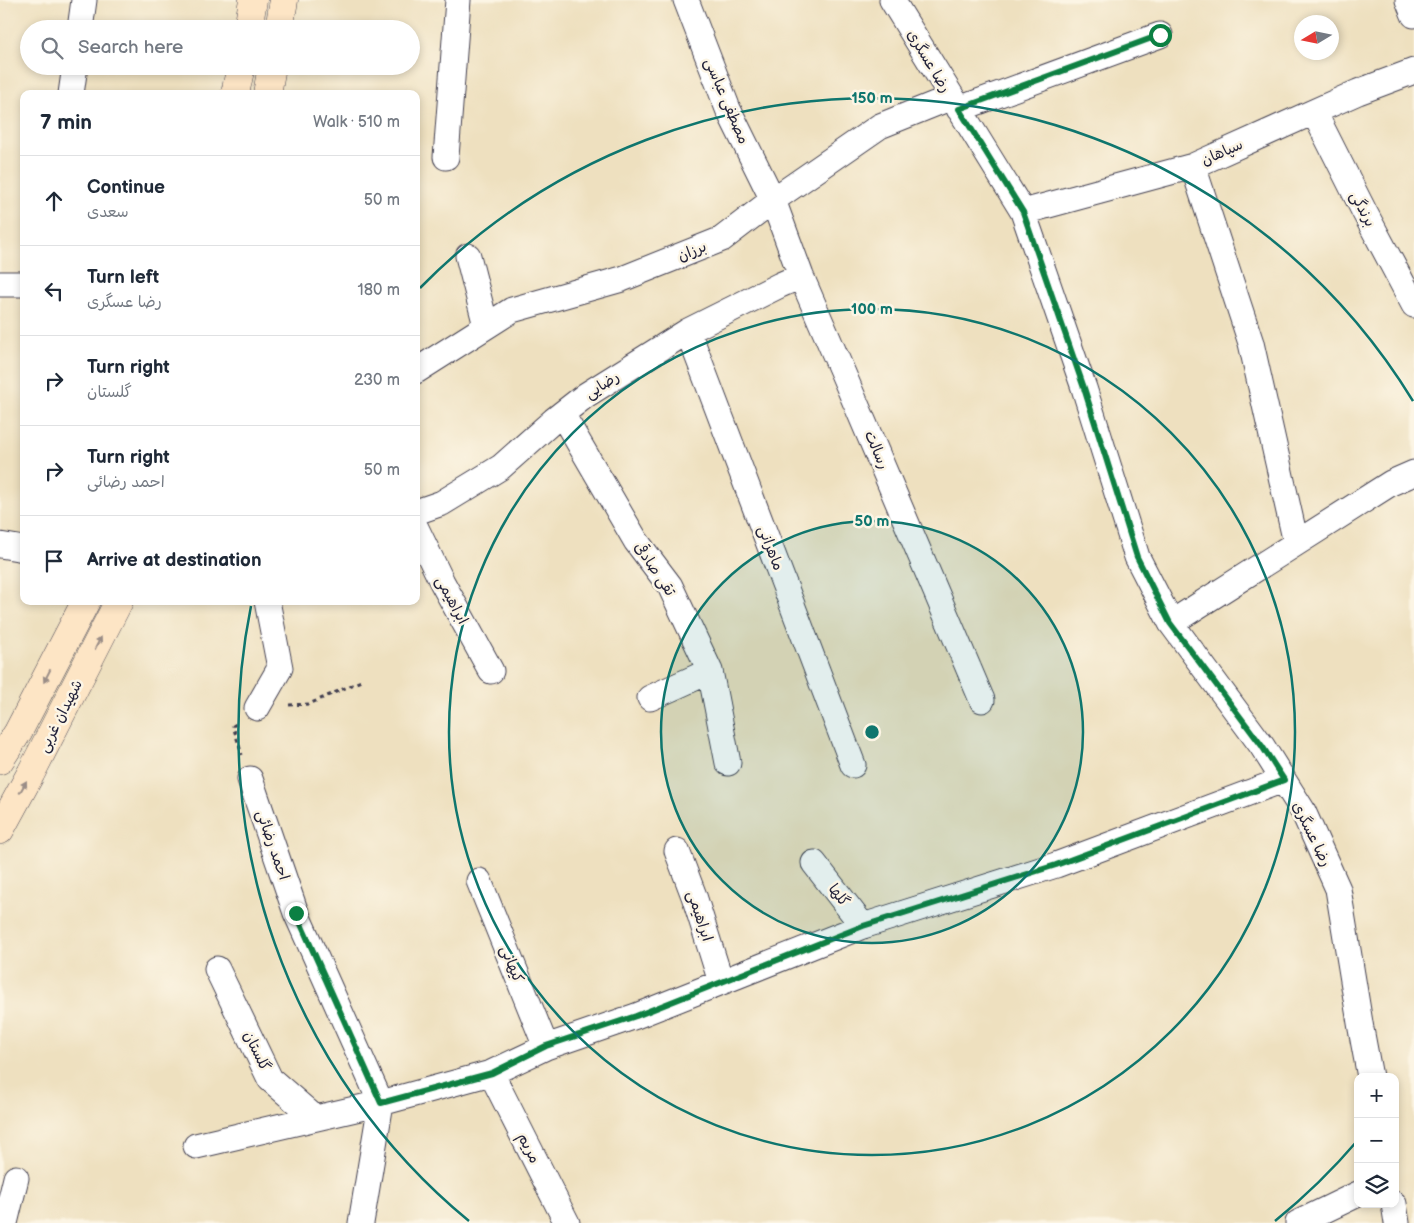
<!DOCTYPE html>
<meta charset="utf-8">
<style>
:root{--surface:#fff;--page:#f2f2f3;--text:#1f2937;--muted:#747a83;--line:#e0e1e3}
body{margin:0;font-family:"Balsamiq Sans","Playpen Sans Arabic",sans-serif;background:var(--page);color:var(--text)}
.controls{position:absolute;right:15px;bottom:15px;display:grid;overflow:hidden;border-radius:10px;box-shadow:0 2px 8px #0003}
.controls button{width:45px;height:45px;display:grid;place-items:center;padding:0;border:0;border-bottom:1px solid var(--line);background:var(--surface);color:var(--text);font:25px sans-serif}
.compass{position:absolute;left:1294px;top:15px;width:45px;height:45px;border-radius:50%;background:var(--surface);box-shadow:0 2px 8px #0003;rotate:260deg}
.stop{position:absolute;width:15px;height:15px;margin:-11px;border:4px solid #0b8043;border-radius:50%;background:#fff}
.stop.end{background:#0b8043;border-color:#fff;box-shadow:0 1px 5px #0008}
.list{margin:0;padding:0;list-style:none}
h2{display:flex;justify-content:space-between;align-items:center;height:65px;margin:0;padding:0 20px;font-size:21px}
h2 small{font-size:16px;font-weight:400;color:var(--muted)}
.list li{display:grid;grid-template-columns:32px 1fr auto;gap:15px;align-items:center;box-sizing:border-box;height:90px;padding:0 20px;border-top:1px solid var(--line)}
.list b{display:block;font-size:19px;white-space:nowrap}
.list p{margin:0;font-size:16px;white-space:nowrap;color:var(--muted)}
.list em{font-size:16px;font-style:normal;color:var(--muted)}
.icon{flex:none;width:28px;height:28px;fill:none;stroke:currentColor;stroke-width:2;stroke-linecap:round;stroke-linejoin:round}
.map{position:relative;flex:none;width:1414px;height:1223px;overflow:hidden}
.search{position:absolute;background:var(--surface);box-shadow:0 2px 8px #0003;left:20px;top:20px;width:400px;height:55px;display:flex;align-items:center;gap:12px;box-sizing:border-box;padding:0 18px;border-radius:28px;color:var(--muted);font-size:19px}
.panel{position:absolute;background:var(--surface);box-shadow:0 2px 8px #0003;left:20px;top:90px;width:400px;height:515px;border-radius:10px}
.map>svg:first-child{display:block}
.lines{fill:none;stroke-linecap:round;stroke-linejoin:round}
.minor-casing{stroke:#413e4f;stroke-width:27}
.secondary-casing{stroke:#413e4f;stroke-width:29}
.path{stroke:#413e4f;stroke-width:3;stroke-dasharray:4 4;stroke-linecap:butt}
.minor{stroke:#fff;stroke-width:25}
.secondary{stroke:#fde5c5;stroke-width:28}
.oneway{fill:#9a8d87}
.route{stroke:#0b8043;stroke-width:6}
.ring{fill:none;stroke:#0f766e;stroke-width:2.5}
.labels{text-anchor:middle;stroke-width:5;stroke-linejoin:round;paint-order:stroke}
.street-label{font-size:15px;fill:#22223b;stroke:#fcf5e5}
.centre{fill:#0f766e;stroke:#fcf5e5;stroke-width:2.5}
.ring-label{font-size:15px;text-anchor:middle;font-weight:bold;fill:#0f766e;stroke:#fcf5e5;stroke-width:5;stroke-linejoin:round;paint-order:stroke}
</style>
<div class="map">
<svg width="1414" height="1223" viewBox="0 0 1414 1223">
<rect width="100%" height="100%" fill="#fcf5e5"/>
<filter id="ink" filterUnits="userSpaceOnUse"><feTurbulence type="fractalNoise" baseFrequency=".02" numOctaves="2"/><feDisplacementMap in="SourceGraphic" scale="10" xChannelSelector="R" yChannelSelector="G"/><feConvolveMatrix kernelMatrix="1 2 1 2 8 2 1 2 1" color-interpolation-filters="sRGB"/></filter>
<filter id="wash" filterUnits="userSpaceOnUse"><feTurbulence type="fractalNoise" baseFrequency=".0096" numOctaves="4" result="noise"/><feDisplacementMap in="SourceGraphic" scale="20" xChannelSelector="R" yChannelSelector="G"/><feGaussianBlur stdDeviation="1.12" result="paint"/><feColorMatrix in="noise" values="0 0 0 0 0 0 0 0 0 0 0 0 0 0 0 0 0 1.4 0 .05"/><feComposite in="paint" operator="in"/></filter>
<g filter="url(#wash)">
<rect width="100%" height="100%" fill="#eee0bf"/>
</g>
<g filter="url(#ink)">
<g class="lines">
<g class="minor-casing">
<path id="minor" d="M686 0 728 109 773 200 801 276 842 371 982 700
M892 0 1023 212 1084 388 1137 557 1171 623 1262 746 1303 811 1338 889 1361 1029 1370 1077
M1408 0 1414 15
M80 29 84 0
M71 94 75 66
M959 109 1160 35
M1314 112 1365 213 1414 305
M446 157 458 0
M1193 166 1251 343 1296 543
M1023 212 1193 166 1358 92 1414 71
M468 256 486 326
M0 284H24
M688 331 853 765
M416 371 512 310 622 279 722 239 773 200 880 126 952 97
M562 414 636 541 670 586 710 671 728 763
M416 512 442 503 501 467 554 420 586 395 688 331 780 285 801 276
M416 528 442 582 491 671
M0 545 24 549
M1171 623 1391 483 1414 473
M650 698 710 671
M257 708 280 668 267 601
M250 779 296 913 381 1103 361 1223
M677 851 694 896 721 982
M814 863 863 926
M479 881 546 1047
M217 969 270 1079 315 1118
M491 1073 567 1223
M196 1146 381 1103 491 1073 546 1047 636 1016 863 926 1056 865 1283 780
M1394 1204 1397 1223
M5 1223 16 1178
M1298 1223 1358 1194"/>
</g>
<g class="secondary-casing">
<path id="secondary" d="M248 29 253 0
M279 29 284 0
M235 94 241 66
M267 94 272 66
M0 760 18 732 86 601
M0 830 31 773 119 601"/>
</g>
<path class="path" d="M289 705 309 704 361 681
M236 724 233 726 242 755"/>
<use href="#minor" class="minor"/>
<use href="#secondary" class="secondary"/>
</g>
<defs><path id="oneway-solid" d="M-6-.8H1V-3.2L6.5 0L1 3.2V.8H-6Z" transform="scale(1.25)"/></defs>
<g class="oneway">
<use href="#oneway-solid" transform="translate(98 643) rotate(-63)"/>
<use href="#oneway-solid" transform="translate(47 676) rotate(117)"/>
<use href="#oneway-solid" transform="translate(23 787) rotate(-61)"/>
</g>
</g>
<g class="lines" filter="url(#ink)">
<path class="route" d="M296 913 381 1103 492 1073 546 1046 636 1016 863 926 1056 865 1284 780 1262 746 1170 623 1137 557 1084 388 1023 212 959 109 1160 35"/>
</g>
<circle cx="872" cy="732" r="211" fill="#0f766e" fill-opacity=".12"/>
<g class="ring">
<circle cx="872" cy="732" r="211"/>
<circle cx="872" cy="732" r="423"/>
<path d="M1358 1140A634 634 0 0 1 1275 1221M469 1221A634 634 0 0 1 251 606M420 288A634 634 0 0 1 1413 401"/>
</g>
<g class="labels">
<g class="street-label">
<text transform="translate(929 61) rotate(59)" y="5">رضا عسگری</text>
<text transform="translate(727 101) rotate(67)" y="5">مصطفی عباسی</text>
<text transform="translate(1222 152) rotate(-24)" y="5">سپاهان</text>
<text transform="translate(1363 209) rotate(63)" y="5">برندگی</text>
<text transform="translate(692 251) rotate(-22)" y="5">برزان</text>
<text transform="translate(602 385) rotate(-33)" y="5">رضایی</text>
<text transform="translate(877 450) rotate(67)" y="5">رسالت</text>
<text transform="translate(771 548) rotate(69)" y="5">ماهرانی</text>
<text transform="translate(655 569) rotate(56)" y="5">تقی صادقی</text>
<text transform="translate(452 600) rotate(62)" y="5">ابراهیمی</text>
<text transform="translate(60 716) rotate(-63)" y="5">شهیدان غربی</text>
<text transform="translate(1312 834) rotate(64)" y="5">رضا عسگری</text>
<text transform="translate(273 845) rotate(71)" y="5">احمد رضائی</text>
<text transform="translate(839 895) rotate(52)" y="5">گلها</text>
<text transform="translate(700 916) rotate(72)" y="5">ابراهیمی</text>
<text transform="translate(512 964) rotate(68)" y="5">کیهانی</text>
<text transform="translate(257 1051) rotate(64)" y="5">گلستان</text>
<text transform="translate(529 1148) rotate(64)" y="5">مریم</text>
</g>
</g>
<circle cx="872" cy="732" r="8" class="centre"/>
<g class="ring-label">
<text x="872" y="103">150 m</text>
<text x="872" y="314">100 m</text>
<text x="872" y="526">50 m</text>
</g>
</svg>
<div class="controls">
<button>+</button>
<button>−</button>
<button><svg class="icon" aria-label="layers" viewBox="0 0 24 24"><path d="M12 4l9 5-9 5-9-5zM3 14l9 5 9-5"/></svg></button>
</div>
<svg class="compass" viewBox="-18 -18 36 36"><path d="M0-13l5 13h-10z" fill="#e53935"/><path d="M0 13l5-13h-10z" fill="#747a83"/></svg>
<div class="stop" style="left:1160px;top:35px"></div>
<div class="stop end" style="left:296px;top:913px"></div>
<div class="search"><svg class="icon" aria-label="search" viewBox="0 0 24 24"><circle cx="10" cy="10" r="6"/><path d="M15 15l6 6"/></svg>Search here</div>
<section class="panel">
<h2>7 min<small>Walk · 510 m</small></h2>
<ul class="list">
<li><svg class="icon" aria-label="ahead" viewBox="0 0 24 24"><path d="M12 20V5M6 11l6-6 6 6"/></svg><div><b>Continue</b><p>سعدی</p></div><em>50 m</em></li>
<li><svg class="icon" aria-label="left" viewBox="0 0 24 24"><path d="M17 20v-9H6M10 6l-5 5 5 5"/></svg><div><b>Turn left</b><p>رضا عسگری</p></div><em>180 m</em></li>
<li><svg class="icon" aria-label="right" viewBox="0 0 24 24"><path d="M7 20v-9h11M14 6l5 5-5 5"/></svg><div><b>Turn right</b><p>گلستان</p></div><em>230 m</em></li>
<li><svg class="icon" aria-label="right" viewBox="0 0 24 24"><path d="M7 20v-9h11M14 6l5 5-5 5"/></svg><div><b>Turn right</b><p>احمد رضائی</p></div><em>50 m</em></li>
<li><svg class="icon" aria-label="arrive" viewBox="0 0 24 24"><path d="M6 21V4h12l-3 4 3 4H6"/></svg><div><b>Arrive at destination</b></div></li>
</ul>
</section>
</div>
